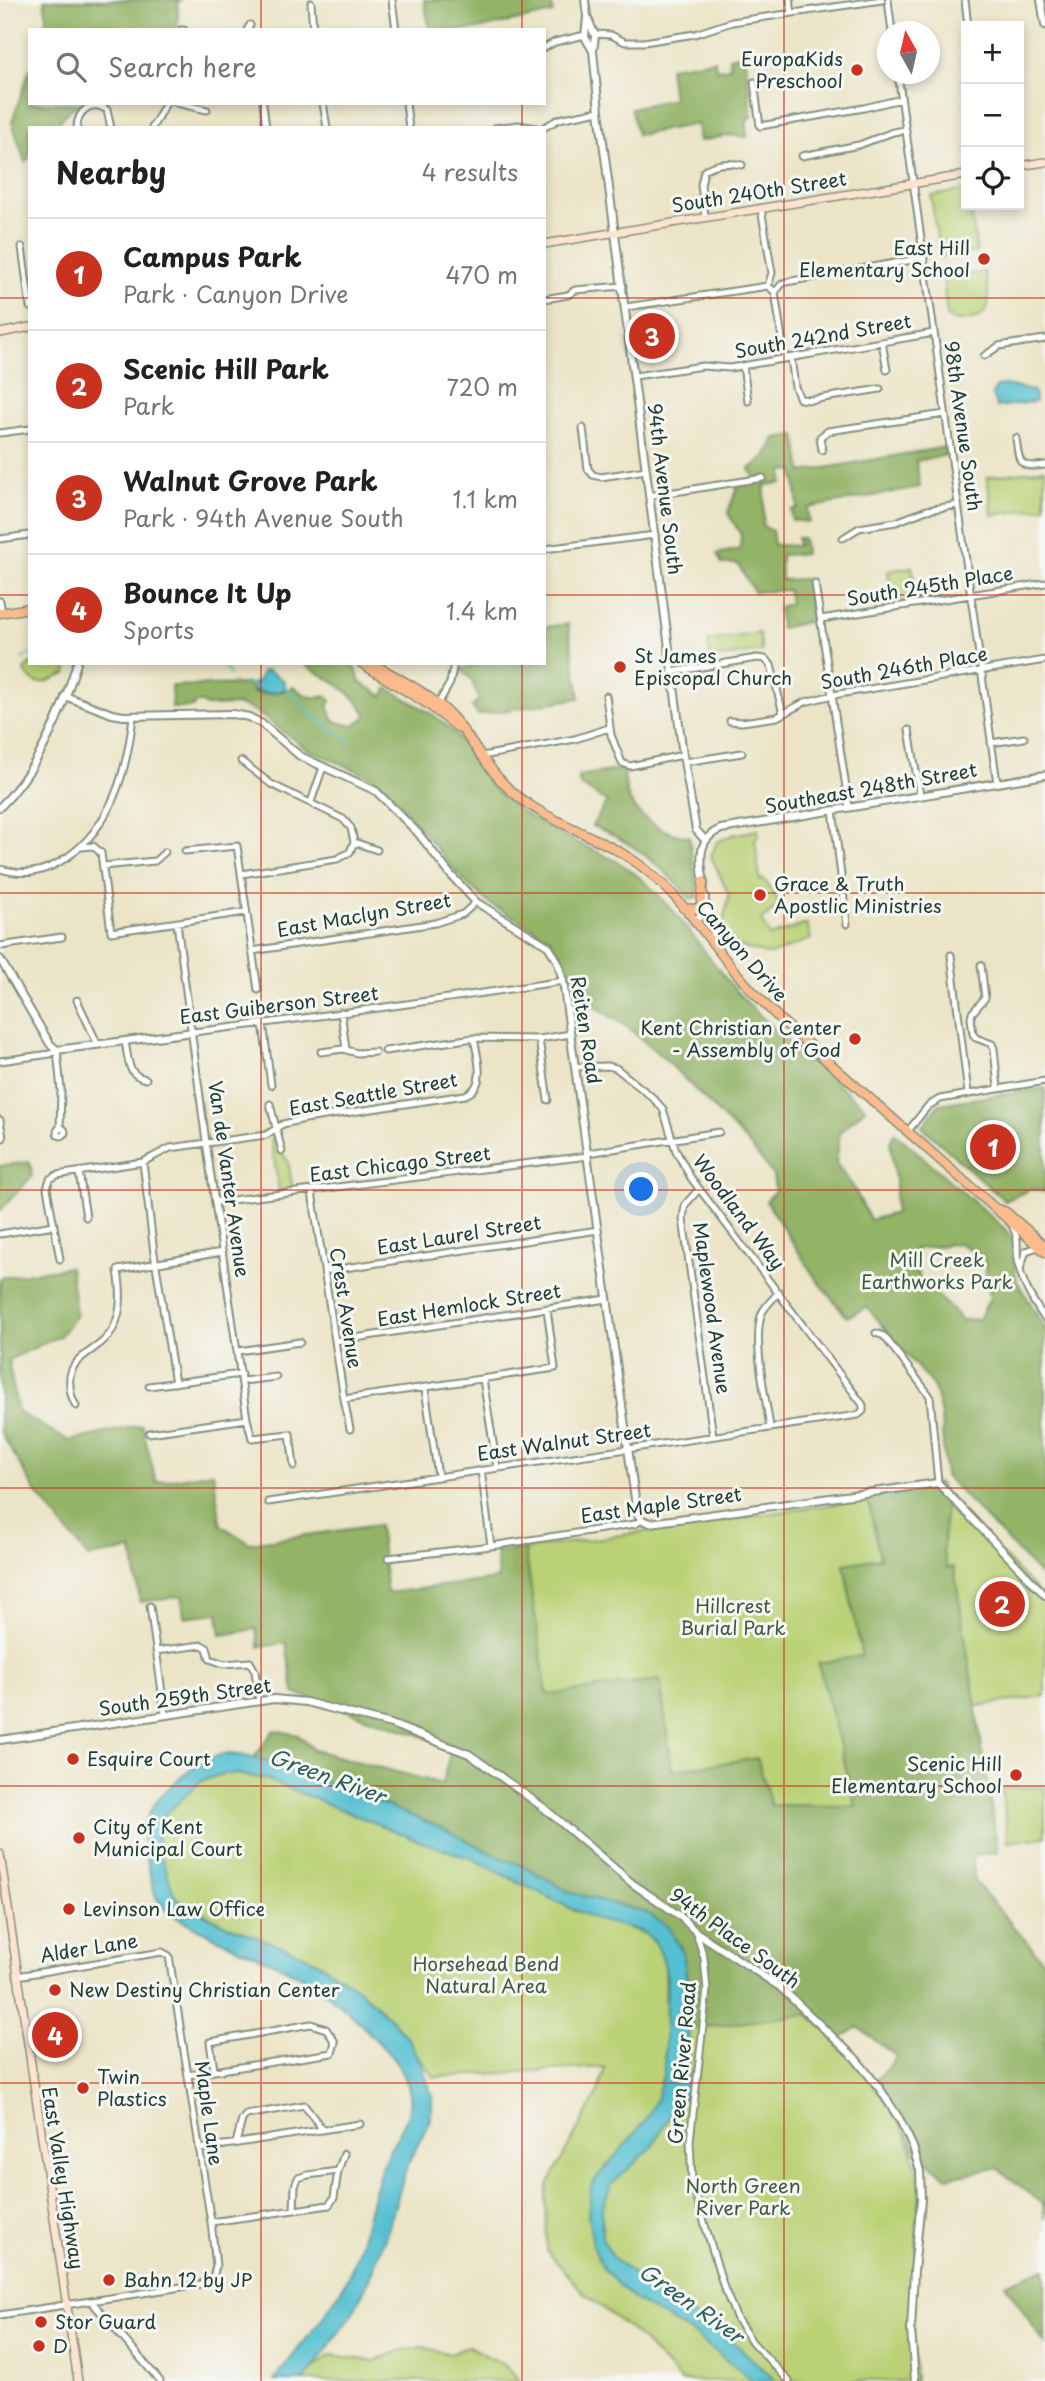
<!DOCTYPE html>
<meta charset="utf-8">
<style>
:root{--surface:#fff;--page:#f2f2f2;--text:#202124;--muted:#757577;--line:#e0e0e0;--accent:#c8321e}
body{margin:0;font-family:"Playpen Sans",sans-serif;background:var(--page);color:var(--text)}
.controls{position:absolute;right:21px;top:21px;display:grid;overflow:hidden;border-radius:0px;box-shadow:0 4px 10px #0003}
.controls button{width:63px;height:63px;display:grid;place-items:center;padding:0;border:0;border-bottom:2px solid var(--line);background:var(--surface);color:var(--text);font:35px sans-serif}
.compass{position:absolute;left:877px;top:21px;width:63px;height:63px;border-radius:50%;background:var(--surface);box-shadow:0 4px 10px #0003;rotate:352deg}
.you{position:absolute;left:642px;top:1190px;width:24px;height:24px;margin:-18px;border:5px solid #fff;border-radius:50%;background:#1a73e8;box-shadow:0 0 0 10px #1a73e833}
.badge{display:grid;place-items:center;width:46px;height:46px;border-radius:50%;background:var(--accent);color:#fff;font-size:23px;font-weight:700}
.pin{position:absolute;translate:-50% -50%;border:4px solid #fff;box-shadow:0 2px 7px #0006}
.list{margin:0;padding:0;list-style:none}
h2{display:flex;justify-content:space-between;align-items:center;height:91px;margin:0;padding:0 28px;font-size:30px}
h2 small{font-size:23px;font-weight:400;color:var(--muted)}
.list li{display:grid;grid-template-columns:46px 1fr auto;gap:21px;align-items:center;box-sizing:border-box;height:112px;padding:0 28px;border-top:2px solid var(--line)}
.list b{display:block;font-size:26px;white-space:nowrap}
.list p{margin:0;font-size:23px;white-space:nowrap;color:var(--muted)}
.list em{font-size:23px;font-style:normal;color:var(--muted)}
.icon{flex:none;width:38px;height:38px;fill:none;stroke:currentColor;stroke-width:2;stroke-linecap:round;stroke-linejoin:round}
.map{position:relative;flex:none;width:1045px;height:2381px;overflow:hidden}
.search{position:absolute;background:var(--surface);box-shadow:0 4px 10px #0003;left:28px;top:28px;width:518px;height:77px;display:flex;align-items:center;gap:18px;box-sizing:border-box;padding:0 24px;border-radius:0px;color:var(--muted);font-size:26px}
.panel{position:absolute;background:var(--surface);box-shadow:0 4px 10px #0003;left:28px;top:126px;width:518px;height:539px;border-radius:0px}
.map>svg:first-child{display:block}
.green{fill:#bad175;stroke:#6c8754;stroke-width:2}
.forest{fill:#93b366;stroke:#59784d;stroke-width:2;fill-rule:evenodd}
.water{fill:#55c0d1;stroke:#3a7e82;stroke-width:2}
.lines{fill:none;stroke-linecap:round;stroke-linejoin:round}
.stream{stroke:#55c0d1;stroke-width:2}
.minor-casing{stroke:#85907d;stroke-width:9}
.tertiary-casing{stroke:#85907d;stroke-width:10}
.secondary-casing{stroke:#85907d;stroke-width:10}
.primary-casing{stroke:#85907d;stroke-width:11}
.minor{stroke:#fff;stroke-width:5}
.tertiary{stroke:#fff;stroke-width:6}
.secondary{stroke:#fde4d1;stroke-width:7}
.primary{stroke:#fbbb8d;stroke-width:8}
.grid{fill:none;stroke:#c8321e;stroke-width:2;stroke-opacity:0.55}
.poi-dot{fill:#c8321e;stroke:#f6f6f2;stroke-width:2.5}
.labels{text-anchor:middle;stroke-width:6;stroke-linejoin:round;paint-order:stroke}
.poi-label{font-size:19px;fill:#1f3d34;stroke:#f6f6f2;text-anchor:start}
.street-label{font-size:19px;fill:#1f3d34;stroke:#f6f6f2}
.park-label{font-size:19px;fill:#3e5b41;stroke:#f6f6f2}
.water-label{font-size:21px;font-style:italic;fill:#2c5e5b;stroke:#f6f6f2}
</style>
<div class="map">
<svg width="1045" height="2381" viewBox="0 0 1045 2381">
<rect width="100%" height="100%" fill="#f6f6f2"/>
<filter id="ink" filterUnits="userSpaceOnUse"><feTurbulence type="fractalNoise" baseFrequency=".0143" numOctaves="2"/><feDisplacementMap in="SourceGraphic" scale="14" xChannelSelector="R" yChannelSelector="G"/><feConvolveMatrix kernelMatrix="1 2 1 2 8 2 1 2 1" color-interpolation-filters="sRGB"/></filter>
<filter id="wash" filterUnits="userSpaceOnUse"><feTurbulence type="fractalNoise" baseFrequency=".00686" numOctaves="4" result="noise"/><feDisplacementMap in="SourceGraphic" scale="28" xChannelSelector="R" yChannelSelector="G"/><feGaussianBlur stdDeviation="1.57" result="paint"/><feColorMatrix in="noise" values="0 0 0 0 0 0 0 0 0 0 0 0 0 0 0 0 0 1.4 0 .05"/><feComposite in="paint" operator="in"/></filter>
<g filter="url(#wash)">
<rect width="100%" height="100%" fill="#ebe4c6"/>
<path class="green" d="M966 190V205H970L977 252 940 257 931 196Z
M985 272C988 295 997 316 967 320 958 321 953 322 947 316L943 278Z
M1045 469V507L992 515 987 477Z
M912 567 918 600 893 604 888 571Z
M759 633 762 651 711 659 708 641Z
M31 663H68L66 674C49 679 37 693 24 670Z
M758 830 759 835 755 840 760 881 764 879 780 904 761 921 770 936 807 924 811 939 770 955 735 945 722 929 729 895 711 856 717 842 732 835Z
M278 1136 281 1151 288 1161 293 1190 279 1191 271 1137Z
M946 1497 1045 1599V1696L976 1706 954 1568 947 1569 941 1550Z
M868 1499 880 1558 844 1564 862 1656 818 1663 857 1807 771 1805 757 1758 672 1770 660 1680 547 1696 525 1549Z
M227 1773 266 1779 422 1842 473 1859 574 1910 646 1934 658 1947 665 1965 666 2032 808 2014 855 2058 905 2130 921 2183 912 2309 915 2381H681L636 2334 584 2293 547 2251 546 2195 548 2185 598 2092 605 2067 434 2077 390 2018 346 1980 308 1957 224 1924 176 1899 169 1885 160 1855 157 1835 159 1824 165 1815 201 1781Z
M1045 1787V1837L1008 1842 1002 1790 1004 1788Z
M469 2346 509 2368 519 2381H304L312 2370 330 2355 375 2361 403 2350 423 2347 450 2354Z"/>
<path class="forest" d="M44 0H182L178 1V26L169 30H43L47 17Z
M424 0H551L553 13 472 30H430Z
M745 54 752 117 747 119V137L731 135 699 141 697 124 637 135 631 108 673 99 669 67 715 60 716 70 730 68 729 57Z
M30 68V103H84L70 109 54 128H30V157L25 162 12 122Z
M796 435 802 472 946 447 947 455 916 461 920 487 808 508 809 522 792 520 791 510 798 508 794 470 783 471 782 483 765 485 763 526 772 531 774 545 798 546 797 538H803L805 554 781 555V580L807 579 812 621 780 628 779 607 790 604 788 590 754 592 738 564H722L717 554 740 549 741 535 728 513 738 485 757 482 750 469 767 455 775 438Z
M568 624 580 698 478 715 472 707 479 699 471 679 460 669 486 663H544V627Z
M301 663H347L356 669 360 682 383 696 388 688C409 701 433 712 450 729 471 749 479 778 502 796 527 818 559 834 589 848 608 857 623 863 639 877 679 910 705 956 739 994 778 1036 823 1072 866 1108L840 1132 836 1163 854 1188 870 1220 895 1213V1180L890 1141 895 1133 1005 1229 1014 1241 1013 1254 1017 1281 1045 1328V1580L945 1476 941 1415 934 1387 867 1307 847 1317 816 1279 766 1201 775 1191 773 1175 746 1141 668 1062 631 1030 573 991 569 968 550 938 490 904 462 879 394 797 374 778 305 748 255 711 239 705 206 706 202 703H196L192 707 172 708 171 686 249 684 253 692C266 697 282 693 294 687 305 696 313 700 327 696L331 701 328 706 334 721 353 726 367 716C355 690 324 677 301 663ZM959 1243 984 1258 990 1298 979 1319 962 1320 919 1278 915 1249Z
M624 769C625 779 625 793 630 801 639 819 670 837 689 836L698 897 690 899C663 866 632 841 592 826L607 802 580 785 578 776Z
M1045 1088V1192L1031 1189 1005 1201 922 1127 939 1104Z
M30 1162 32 1176 0 1211V1166Z
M70 1267 76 1315 60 1336 8 1360 18 1412 69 1441 142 1425 156 1482 213 1472 221 1525 249 1543 379 1525 387 1593 498 1579 496 1551 525 1549 547 1695 660 1680 672 1770 757 1758 771 1805 856 1806 818 1663 862 1656 844 1564 880 1558 867 1493 938 1483 946 1497 943 1551 947 1568 954 1567 998 1852 972 1856 975 1882 1045 1963V2219L1043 2204 997 2168 947 2177 915 2153 909 2137 875 2082 897 2057 858 2027 837 2040 808 2014 691 2029 683 1953 679 1944 653 1916 635 1909 571 1893 528 1868 501 1858 447 1830 355 1793 254 1758 274 1730 298 1735 314 1750 442 1784 452 1746 294 1693 286 1643 259 1647 256 1629 221 1635 218 1613 184 1617 182 1596 140 1602 132 1550 88 1557 36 1492 0 1431V1278Z
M1045 2268V2344L1005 2284Z"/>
<path class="water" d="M1005 385 1034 391 1035 402 997 407 992 395 997 386Z
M267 670 284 681 286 689 269 693 255 691 253 683 258 682 262 672Z
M223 1754 240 1755 267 1761 355 1793 447 1830 501 1858 528 1868 571 1893 647 1913 668 1927 683 1953 687 1979 689 2055 686 2094 682 2101 668 2119 652 2147 612 2184 602 2208V2238L613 2257 653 2291 726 2335 776 2381H753L693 2334 633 2299 604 2270 593 2246 588 2215 591 2188 597 2177 643 2124 656 2100 664 2071 667 1978 663 1958 655 1942 641 1931 601 1921 574 1910 473 1859 422 1842 266 1779 238 1774H222L201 1781 165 1815 159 1824 157 1835 160 1855 175 1896 185 1905 224 1924 308 1957 356 1987 390 2018 409 2040 423 2067 432 2096V2108L429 2122 407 2166 388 2229 367 2284 352 2314 304 2381H274C300 2344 334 2310 352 2268 366 2234 370 2196 384 2162 392 2140 414 2118 410 2094 407 2073 391 2055 377 2041 352 2013 321 1985 286 1969 254 1954 222 1942 191 1925 182 1920 171 1915 164 1908 153 1898 152 1883 149 1869 146 1856 142 1841 144 1827 150 1797 195 1762 223 1754Z"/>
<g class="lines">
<path class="stream" d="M22 659 30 653
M222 663 230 675
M245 683 252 684
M286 689C306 706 325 731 350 739"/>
</g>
</g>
<g filter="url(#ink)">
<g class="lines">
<g class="minor-casing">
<path id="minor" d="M392 0 396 30
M790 0 792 13
M888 0 892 32
M965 0 968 26
M311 3 313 30
M181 30H184
M247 30 250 25
M595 34 611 35 625 42H644L695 34 732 22 882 0
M544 48 555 42 585 35
M898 74 997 783
M754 82 760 126 864 108 901 99
M177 103 207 110
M263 103 266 128
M323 103 327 128
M406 103 409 128
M77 128C77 111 92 99 107 110L111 128
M152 128 166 103
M495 128 518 125 536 128
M543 128 559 119 599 111
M802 156 859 145 893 132 905 130
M761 208 772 273 768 286
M705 217 701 185 704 171C713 163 730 162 742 165
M22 247 30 307
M775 292 782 284 786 282 924 258
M544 299 568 295 575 290 623 286
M626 307 768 286 775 292 785 359
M882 342 887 370
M984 356 999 346 1045 339
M791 358 795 387 800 399 811 400 880 389
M743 366 748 401
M635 376 703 366 730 368 934 333
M583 428 588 469 593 475 601 477 646 470
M0 433 30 429
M1016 438C1019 462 1018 469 1045 465
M822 450 820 437 828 431 945 414
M649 496 763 478
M843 538 859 528 896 522 927 510 958 505
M0 539 30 535
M544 549 655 535
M815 584 849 807
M0 601 2 613
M821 619 1045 583
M672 672 757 658 765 659 771 665 783 714
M606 696 611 735 622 763 630 766 683 755
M438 704 450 683 454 663
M730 721 742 722 777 717 805 702 833 695 1045 660
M909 730 920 795
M991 743 1024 738
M482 756 575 739 609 728
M241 761 271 784 343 819 351 828 354 842
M685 762 742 753
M311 802 323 767
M833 810 847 924
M354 842 377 850
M82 847 93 846 101 853 111 932 246 912
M185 851 237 846 258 990
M103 866 155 861 165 852
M0 869C25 876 44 873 66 858 112 827 127 770 133 717
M241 874 337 859 350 852 354 842
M177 923 206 1142 247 1419 252 1438 290 1434 294 1466
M0 946 62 937
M252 951 435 923 463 914 476 902
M951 955 968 1093
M981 965 985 998 972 1013 971 1018 973 1034 976 1038 992 1044 994 1049 998 1088
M77 1000 98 1045
M341 1012 346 1049
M263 1023 271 1085
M193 1032C317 1017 440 1000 563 981
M539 1039 548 1100
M125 1042C129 1059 126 1075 146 1079
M385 1051 474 1038
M321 1052 343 1049 357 1053 375 1052
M0 1061 50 1054 57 1050 61 1090 60 1129
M270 1104 282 1151
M0 1120 3 1138
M57 1132a4 4 0 1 1 8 0a4 4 0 1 1-8 0Z
M908 1131 928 1106 940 1099 1045 1081
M588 1153 719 1132
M143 1162 154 1253 175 1383
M79 1172 86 1217
M699 1189 685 1205 683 1219 713 1436
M312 1192 344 1399 350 1429
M216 1202 588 1156
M1012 1225C1021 1244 1015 1247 1018 1263 1023 1285 1032 1300 1045 1319
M0 1234 54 1225
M60 1259 47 1188 50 1179 57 1175 143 1162 170 1148 266 1135 283 1124 305 1119 465 1095C488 1087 477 1056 474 1038L539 1039 571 1034
M1020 1269 1026 1251 1038 1247
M325 1271 598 1230
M876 1333 884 1336 930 1396 938 1483
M336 1341 607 1299
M238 1351 300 1342
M483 1379 497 1468
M243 1381 276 1377
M149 1386 241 1374
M425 1389 438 1476
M344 1399 555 1368 547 1309
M76 1406C72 1399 70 1394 70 1385 66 1355 101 1352 113 1329 123 1310 121 1290 118 1270L222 1252
M770 1427C766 1399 752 1339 762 1313 766 1305 773 1299 779 1292
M149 1433 247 1419
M481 1470 491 1546
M268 1502 858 1415 863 1411V1405L691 1178 676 1151 663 1109 652 1097 616 1068 608 1066 576 1067
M388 1558 491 1546 635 1524 642 1520
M150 1606 165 1714
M156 1651 202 1645 207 1648 210 1659 224 1664 250 1662 255 1671 259 1700
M696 1932 704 1958 707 1990 690 2141 692 2182 724 2288 737 2319 752 2342 789 2381
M188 2075 332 2053 335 2042 326 2029 311 2024 210 2042 214 2070
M236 2143 242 2120 246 2115 304 2105 323 2130
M199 2149 360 2124
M294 2210 295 2186 298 2178 308 2175 338 2171
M211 2222 329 2205 334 2198 338 2171 344 2154
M91 2301 160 2381
M0 2315 201 2284 213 2278 216 2266 211 2222 169 1956 162 1952 17 1976"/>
</g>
<g class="tertiary-casing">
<path id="tertiary" d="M585 0 587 16 595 36 593 51 599 111 683 755 696 830 705 840
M1041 0 1045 25
M587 17 585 37 593 51
M65 696 112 714 124 716 233 714 249 717 262 724 300 756 376 791 418 833 450 874 476 902 548 946 557 960 563 981 637 1513 642 1520 650 1523 938 1483 1045 1595
M0 807C37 771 62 712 77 663
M704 885C701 863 695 839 721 829L1045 775
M707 905 717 946
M695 922 704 911 705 896
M0 959 50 1044 57 1050 193 1032
M0 1740 274 1699 306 1702 391 1724 469 1754 544 1808 633 1884 680 1916 696 1932 780 1987 855 2058 880 2089 900 2120 913 2147 920 2171 921 2200 914 2271 911 2330 915 2381"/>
</g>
<g class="secondary-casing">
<path id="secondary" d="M1019 166 1045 162
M544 244 966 175
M0 333 30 327
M0 1854 78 2381"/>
</g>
<g class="primary-casing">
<path id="primary" d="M0 613 30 608
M361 663 429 705 457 727
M372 663C397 678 437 697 455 720 473 742 487 768 508 788 547 825 603 835 645 869 680 896 705 935 733 969 749 988 766 1006 784 1023L1045 1252
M683 908 695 909 701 906 703 881
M998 1209 1006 1212 1043 1244"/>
</g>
<use href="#minor" class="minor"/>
<use href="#tertiary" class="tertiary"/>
<use href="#secondary" class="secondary"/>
<use href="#primary" class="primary"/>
</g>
</g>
<path class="grid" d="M261 0V30M522 0V30M784 0V2381M261 103V128M522 103V128M0 298H30M544 298H1045M0 595H30M544 595H1045M261 663V2381M522 663V2381M0 893H1045M0 1190H1045M0 1488H1045M0 1786H1045M0 2083H1045"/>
<g class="poi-dot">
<circle cx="857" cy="70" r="7"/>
<circle cx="984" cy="259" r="7"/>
<circle cx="620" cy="667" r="7"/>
<circle cx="760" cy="895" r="7"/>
<circle cx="855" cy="1039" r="7"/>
<circle cx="73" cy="1759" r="7"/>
<circle cx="1016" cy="1775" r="7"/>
<circle cx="79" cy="1838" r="7"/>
<circle cx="69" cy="1909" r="7"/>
<circle cx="55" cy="1990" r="7"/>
<circle cx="83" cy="2088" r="7"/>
<circle cx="109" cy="2280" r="7"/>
<circle cx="41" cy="2322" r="7"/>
<circle cx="39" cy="2346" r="7"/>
</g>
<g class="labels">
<g class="poi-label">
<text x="843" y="66" text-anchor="end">EuropaKids<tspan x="843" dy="22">Preschool</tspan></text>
<text x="970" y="255" text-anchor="end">East Hill<tspan x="970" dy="22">Elementary School</tspan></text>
<text x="634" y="663">St James<tspan x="634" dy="22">Episcopal Church</tspan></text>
<text x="774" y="891">Grace &amp; Truth<tspan x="774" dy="22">Apostlic Ministries</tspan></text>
<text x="841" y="1035" text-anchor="end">Kent Christian Center<tspan x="841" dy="22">- Assembly of God</tspan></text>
<text x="87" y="1766">Esquire Court</text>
<text x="1002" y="1771" text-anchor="end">Scenic Hill<tspan x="1002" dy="22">Elementary School</tspan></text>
<text x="93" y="1834">City of Kent<tspan x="93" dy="22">Municipal Court</tspan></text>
<text x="83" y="1916">Levinson Law Office</text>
<text x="69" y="1997">New Destiny Christian Center</text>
<text x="97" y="2084">Twin<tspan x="97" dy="22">Plastics</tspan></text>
<text x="123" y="2287">Bahn 12 by JP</text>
<text x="55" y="2329">Stor Guard</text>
<text x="53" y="2353">D</text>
</g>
<g class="street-label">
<text transform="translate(759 192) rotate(-9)" y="7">South 240th Street</text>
<text transform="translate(823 336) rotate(-10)" y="7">South 242nd Street</text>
<text transform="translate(963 426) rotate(82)" y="7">98th Avenue South</text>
<text transform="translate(665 489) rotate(83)" y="7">94th Avenue South</text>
<text transform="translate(930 586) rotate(-9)" y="7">South 245th Place</text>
<text transform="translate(904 668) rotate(-10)" y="7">South 246th Place</text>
<text transform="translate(871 788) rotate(-10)" y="7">Southeast 248th Street</text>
<text transform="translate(364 915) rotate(-10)" y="7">East Maclyn Street</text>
<text transform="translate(742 951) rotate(49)" y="7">Canyon Drive</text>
<text transform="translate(279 1005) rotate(-7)" y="7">East Guiberson Street</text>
<text transform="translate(586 1030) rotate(81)" y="7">Reiten Road</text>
<text transform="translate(373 1094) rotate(-10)" y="7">East Seattle Street</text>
<text transform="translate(400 1164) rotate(-7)" y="7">East Chicago Street</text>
<text transform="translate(229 1179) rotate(82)" y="7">Van de Vanter Avenue</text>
<text transform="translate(739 1212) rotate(53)" y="7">Woodland Way</text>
<text transform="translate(459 1235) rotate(-9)" y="7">East Laurel Street</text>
<text transform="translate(469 1305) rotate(-9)" y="7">East Hemlock Street</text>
<text transform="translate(346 1308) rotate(81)" y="7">Crest Avenue</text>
<text transform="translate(712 1308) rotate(82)" y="7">Maplewood Avenue</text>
<text transform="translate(564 1442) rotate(-8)" y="7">East Walnut Street</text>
<text transform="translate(661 1505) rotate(-8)" y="7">East Maple Street</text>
<text transform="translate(185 1697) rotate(-8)" y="7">South 259th Street</text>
<text transform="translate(735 1938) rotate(36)" y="7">94th Place South</text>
<text transform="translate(89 1948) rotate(-9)" y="7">Alder Lane</text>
<text transform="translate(682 2063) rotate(-85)" y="7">Green River Road</text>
<text transform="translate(209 2113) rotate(82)" y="7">Maple Lane</text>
<text transform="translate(63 2178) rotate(81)" y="7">East Valley Highway</text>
</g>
<g class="park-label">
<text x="937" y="1267">Mill Creek<tspan x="937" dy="22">Earthworks Park</tspan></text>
<text x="733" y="1613">Hillcrest<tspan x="733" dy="22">Burial Park</tspan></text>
<text x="486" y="1971">Horsehead Bend<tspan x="486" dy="22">Natural Area</tspan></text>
<text x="743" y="2193">North Green<tspan x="743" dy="22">River Park</tspan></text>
</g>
<g class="water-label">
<text transform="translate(327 1777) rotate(20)" y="7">Green River</text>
<text transform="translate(691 2304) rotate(35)" y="7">Green River</text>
</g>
</g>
</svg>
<div class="controls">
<button>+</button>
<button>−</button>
<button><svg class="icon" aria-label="locate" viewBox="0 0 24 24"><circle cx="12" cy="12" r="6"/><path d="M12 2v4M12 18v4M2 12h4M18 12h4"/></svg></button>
</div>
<svg class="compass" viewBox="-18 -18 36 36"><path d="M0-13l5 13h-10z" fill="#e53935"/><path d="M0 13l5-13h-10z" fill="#757577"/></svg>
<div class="you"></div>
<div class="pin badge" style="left:993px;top:1147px">1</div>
<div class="pin badge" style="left:1002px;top:1604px">2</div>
<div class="pin badge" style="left:652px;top:336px">3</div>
<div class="pin badge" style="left:55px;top:2035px">4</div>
<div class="search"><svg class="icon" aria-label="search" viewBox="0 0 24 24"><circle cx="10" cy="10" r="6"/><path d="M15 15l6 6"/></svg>Search here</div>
<section class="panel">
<h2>Nearby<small>4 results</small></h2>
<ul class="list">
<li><span class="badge">1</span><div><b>Campus Park</b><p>Park · Canyon Drive</p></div><em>470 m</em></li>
<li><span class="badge">2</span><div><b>Scenic Hill Park</b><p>Park</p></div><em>720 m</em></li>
<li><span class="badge">3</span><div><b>Walnut Grove Park</b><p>Park · 94th Avenue South</p></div><em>1.1 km</em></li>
<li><span class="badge">4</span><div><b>Bounce It Up</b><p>Sports</p></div><em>1.4 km</em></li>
</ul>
</section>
</div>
